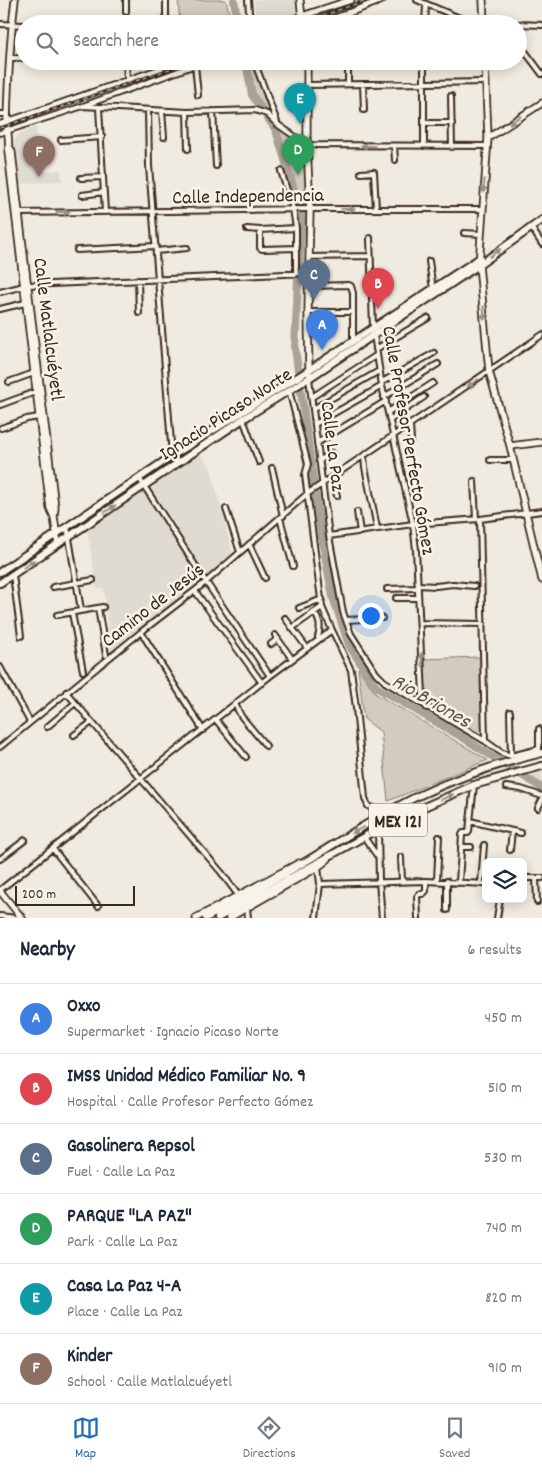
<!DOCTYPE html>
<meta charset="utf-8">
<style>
:root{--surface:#fff;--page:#f6f6f7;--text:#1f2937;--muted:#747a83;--line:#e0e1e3;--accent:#1f6fb2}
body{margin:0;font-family:Dekko,sans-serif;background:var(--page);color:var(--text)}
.controls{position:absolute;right:15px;bottom:15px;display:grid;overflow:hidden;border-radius:8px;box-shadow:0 2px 12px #0003}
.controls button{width:45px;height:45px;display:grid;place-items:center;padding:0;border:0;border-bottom:1px solid var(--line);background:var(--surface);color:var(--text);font:25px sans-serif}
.scale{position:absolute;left:15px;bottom:12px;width:120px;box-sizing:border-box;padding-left:5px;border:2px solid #3b2a1e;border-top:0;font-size:14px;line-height:18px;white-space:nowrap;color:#3b2a1e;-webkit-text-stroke:4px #f7f3e8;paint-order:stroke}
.you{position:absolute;left:370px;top:615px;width:18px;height:18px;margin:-12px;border:4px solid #fff;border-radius:50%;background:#1a73e8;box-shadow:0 0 0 8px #1a73e833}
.badge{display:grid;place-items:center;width:32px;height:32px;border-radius:50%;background:var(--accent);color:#fff;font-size:16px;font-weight:700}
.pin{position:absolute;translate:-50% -41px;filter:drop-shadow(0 1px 2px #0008)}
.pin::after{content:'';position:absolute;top:26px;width:18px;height:15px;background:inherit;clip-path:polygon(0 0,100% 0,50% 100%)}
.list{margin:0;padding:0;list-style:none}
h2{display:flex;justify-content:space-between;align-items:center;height:65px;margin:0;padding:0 20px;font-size:21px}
h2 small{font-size:16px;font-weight:400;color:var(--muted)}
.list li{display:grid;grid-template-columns:32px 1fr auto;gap:15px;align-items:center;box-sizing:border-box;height:70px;padding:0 20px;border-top:1px solid var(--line)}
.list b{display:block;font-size:19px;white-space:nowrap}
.list p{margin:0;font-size:16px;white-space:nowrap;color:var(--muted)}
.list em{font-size:16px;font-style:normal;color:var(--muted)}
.icon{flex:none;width:28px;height:28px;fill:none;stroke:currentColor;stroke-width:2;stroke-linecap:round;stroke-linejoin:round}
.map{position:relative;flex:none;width:542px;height:918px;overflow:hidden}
.search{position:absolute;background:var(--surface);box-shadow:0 2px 12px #0003;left:15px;right:15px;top:15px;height:55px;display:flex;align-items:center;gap:12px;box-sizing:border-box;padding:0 18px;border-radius:28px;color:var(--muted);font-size:19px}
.sheet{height:485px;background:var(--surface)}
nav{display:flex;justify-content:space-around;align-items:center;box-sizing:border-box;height:70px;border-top:1px solid var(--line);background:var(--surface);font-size:14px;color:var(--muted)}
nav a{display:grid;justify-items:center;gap:2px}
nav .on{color:var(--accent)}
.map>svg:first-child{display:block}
.built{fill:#e0dbd0}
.green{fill:#d1cbc0;stroke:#867a6f}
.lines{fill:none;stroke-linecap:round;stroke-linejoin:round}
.river{stroke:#aaa296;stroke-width:8}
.secondary-tunnel{stroke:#cbc4b9;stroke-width:5.5;stroke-dasharray:5.5 3;stroke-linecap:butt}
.street-casing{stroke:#3b2a1e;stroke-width:8}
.secondary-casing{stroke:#3b2a1e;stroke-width:9}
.primary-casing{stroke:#3b2a1e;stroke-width:10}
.street{stroke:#f7f3e8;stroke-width:4}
.secondary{stroke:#f7f3e8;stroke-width:5.5}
.primary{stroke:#f7f3e8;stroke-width:6}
.rail-casing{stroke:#3b2a1e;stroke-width:3}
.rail{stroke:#f7f3e8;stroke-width:1;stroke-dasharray:4;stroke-linecap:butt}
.oneway{fill:#998e83}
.labels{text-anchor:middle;stroke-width:5;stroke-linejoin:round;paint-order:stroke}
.shield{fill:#f7f3e8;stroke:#73665b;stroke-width:1}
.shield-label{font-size:19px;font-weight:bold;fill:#3b2a1e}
.street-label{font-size:20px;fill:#3b2a1e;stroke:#f7f3e8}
.water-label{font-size:21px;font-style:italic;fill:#625448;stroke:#f7f3e8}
</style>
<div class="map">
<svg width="542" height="918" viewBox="0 0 542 918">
<rect width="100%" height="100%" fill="#efebe0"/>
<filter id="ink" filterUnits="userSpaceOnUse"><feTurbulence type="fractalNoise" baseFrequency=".02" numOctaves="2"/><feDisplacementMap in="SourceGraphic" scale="10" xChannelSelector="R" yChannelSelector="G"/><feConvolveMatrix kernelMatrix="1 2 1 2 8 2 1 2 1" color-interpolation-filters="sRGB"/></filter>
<g filter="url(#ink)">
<path class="built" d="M254 0H298L296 2 299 13 271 24H256Z
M36 127 41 172 61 170 62 181 18 184 14 141 18 135Z
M199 453 210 466 233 554 207 576 151 488Z
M143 491 202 580 110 651 104 588 97 589 87 529Z
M542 770V787L524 775Z"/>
<path class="green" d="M178 0H226L232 24H180Z
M247 61H251L269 112C253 101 252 79 247 61Z
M275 126 305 147 306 203 299 205Z
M481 657 482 729V737L432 708 426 696 424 659Z
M358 668 376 694 488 760 388 801 381 732 364 719Z"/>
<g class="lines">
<path class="river" d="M234 0 238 24
M246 61 252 95 261 108
M267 117 276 130 299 206
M299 270 302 213
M298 279 295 348 314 486
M315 494 321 534 333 597 349 645 376 687 462 737 542 788"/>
<path class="secondary-tunnel" d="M305 18 307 24"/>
<g class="street-casing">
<path id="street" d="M126 0V12
M166 0V24
M248 0 250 24
M417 0 462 19 507 24
M348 12V24
M0 24 24 25
M281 24 302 16
M425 24 426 5
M518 24 542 25
M518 42 542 74
M10 58H24
M126 61 127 79
M254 61 277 122
M424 61V146
M195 65 198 95
M348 84V61
M363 84 364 110
M308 85 486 82
M451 96 452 147
M83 106 187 112 255 110 267 114 277 124 307 145 487 146
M99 108 105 212
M148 110 149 166 172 456 177 463
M162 111 164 137
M213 111 216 166
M187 112 188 149
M0 114H8
M424 123H452
M0 124 182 61
M0 133 83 106 206 61
M61 140 102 137
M394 146 395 160
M281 171 293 209 296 228V274
M361 173 374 172 376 209
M81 178 103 177
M82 195 104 192
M19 213 310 209H483
M531 227 542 244
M247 229 260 230 296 228
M260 230V248L262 249 297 248
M464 233 481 234
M370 238 373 328
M77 250 156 246
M156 251 187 248
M309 257 370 256
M429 261 433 289
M138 280 139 313
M308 286 349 285 351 286 353 293V341
M0 292 28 285 309 273
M0 309 25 303
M308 312H353
M374 335 382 386 413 524 416 550 423 695 427 708
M376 349 428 318
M309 378 329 536 343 612 351 634 376 673 385 682 485 741 502 753 511 756 539 749
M9 382 34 373
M382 382 434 353
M289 390 308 464 305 475 322 607 332 630 351 670 356 708 365 798 368 806 384 813
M312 397 377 355
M384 397 438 364
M0 405 38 391
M313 409 379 371
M388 412 433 383
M243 419 259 462
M390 420 424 397
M315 424 382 386
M410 426 411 440 410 443
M1 428 27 419 39 417
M317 443 386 401
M364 457 365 467 377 528
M490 460H513
M319 461 331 453
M272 468 283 516
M332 477 337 496
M139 478 206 582 270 676
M474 481 476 519
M226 509 240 552
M357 512 360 532
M280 518 293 566
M480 519 485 741
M67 526 81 610
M329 536 413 524 480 519 542 511
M249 544 265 578
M13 575 21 636
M418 585 436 586 453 584 474 586
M53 587 93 580
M387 589 418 588
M195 591 262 683
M396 598H418
M98 608 106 655
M299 608 322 599
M314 612C320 621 321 627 318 637L319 639
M72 613 83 671
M57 615 103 607
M285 618 307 648
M346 620 382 618
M420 623 483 624
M292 628 322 607
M141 632 203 730
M275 635 292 659
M271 644 278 639
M0 667 30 722
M66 692 221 872 238 895
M235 704 241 716 266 746
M510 712 511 756
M216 720 246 757
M47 727 75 703
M539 729V749
M74 735 92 722
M0 747 141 632 206 582 307 494 542 335
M506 787 521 789 542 796
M538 808 542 800
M470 821 521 833
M378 829 379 881 382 918
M364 837 378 857
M461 847H471
M53 849 98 906
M510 850 512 831
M401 857 402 881
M0 859 25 840
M523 878H542
M536 878 537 902
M437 881 439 837
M447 881V910
M459 882 462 835 463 833H468L469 831 474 785
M481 883 484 845
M320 884 426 881 486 884
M0 890 270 676 332 630
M247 908 248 918
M0 916 16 918
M316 918 320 884 318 867
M418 918 417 897 419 894H423L426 891V881
M497 918 500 899"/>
</g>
<g class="secondary-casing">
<path id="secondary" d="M15 0C10 40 8 81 7 121 7 132 10 142 8 152L50 508 54 517
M300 0 302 18
M483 0 484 24
M302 16 351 0
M320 24 382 0
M307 61V145L310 209 308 312 309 373
M485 61 488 138 479 265 489 371 510 446 542 580
M488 138 542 103
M9 146 12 152C25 271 41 389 55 507L54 517 58 544
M510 446 542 442
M0 891 22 918
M196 918 299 863
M229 918 318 867 328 859"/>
</g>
<g class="primary-casing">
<path id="primary" d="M0 572 172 456 309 370 480 258
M0 583 243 419 309 378 479 265 542 220
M206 918C242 898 279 878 315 856 349 835 384 812 420 795 459 777 500 763 542 753
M218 918 378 829 424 807 474 785 542 766"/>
</g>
<use href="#street" class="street"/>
<use href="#secondary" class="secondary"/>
<use href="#primary" class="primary"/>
<g class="rail-casing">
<path id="rail" d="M300 24 366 0
M0 128 193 61"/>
</g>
<use href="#rail" class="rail"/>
</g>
<defs><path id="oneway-solid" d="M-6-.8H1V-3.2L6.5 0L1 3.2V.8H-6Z" transform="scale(1.25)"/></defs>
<g class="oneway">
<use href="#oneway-solid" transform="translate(515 120) rotate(147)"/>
<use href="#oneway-solid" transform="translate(368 146) rotate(-179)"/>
<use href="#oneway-solid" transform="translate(484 186) rotate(94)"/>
<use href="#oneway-solid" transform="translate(348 209)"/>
<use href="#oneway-solid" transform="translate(63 212) rotate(-1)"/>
<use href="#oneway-solid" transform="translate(495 253) rotate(-36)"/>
<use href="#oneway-solid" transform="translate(484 313) rotate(85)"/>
<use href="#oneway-solid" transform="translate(473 383) rotate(146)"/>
<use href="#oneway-solid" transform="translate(110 509) rotate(-34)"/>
<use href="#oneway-solid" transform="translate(29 564) rotate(-34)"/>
<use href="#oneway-solid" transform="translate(422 659) rotate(-92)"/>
<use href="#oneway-solid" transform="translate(447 797) rotate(-24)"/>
<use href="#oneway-solid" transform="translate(358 830) rotate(151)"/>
</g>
</g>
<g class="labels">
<rect class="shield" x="369" y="803.5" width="58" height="33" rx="4"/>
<g class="shield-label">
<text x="398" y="827">MEX 121</text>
</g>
<g class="street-label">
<text transform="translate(248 195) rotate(-1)" y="7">Calle Independencia</text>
<text transform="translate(50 329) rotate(83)" y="7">Calle Matlalcuéyetl</text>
<text transform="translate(225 413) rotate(-33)" y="7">Ignacio Picaso Norte</text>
<text transform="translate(410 440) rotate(80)" y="7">Calle Profesor Perfecto Gómez</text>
<text transform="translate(334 446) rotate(83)" y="7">Calle La Paz</text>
<text transform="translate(152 604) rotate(-38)" y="7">Camino de Jesús</text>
</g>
<g class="water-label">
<text transform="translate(432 700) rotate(30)" y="7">Rio Briones</text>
</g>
</g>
</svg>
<div class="controls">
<button><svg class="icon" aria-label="layers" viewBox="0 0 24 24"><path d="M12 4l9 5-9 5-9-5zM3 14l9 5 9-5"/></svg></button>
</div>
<div class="scale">200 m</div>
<div class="you"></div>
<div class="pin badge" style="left:322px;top:350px;background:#3f7fe0">A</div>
<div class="pin badge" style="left:378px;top:309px;background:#e0444e">B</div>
<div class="pin badge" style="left:314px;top:300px;background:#5c6f8a">C</div>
<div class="pin badge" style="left:298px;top:175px;background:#2e9e5b">D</div>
<div class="pin badge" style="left:300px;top:124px;background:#0f9aa8">E</div>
<div class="pin badge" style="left:39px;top:177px;background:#8d6e63">F</div>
<div class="search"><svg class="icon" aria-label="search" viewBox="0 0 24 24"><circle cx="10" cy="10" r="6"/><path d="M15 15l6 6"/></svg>Search here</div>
</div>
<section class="sheet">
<h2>Nearby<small>6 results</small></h2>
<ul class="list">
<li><span class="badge" style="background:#3f7fe0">A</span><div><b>Oxxo</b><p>Supermarket · Ignacio Picaso Norte</p></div><em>450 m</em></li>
<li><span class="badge" style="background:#e0444e">B</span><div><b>IMSS Unidad Médico Familiar No. 9</b><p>Hospital · Calle Profesor Perfecto Gómez</p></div><em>510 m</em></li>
<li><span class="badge" style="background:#5c6f8a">C</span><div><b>Gasolinera Repsol</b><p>Fuel · Calle La Paz</p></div><em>530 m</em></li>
<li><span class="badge" style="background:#2e9e5b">D</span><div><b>PARQUE &quot;LA PAZ&quot;</b><p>Park · Calle La Paz</p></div><em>740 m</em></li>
<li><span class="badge" style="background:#0f9aa8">E</span><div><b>Casa La Paz 4-A</b><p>Place · Calle La Paz</p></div><em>820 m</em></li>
<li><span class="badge" style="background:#8d6e63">F</span><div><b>Kinder</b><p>School · Calle Matlalcuéyetl</p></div><em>910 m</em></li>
</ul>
</section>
<nav>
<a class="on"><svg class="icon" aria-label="map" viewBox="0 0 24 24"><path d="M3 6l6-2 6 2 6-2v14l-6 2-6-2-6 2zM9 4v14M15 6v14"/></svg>Map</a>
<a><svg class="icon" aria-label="directions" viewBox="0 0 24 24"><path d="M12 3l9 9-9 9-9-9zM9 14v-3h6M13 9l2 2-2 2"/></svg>Directions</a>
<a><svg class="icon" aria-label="saved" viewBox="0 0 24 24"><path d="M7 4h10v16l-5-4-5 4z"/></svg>Saved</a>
</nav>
